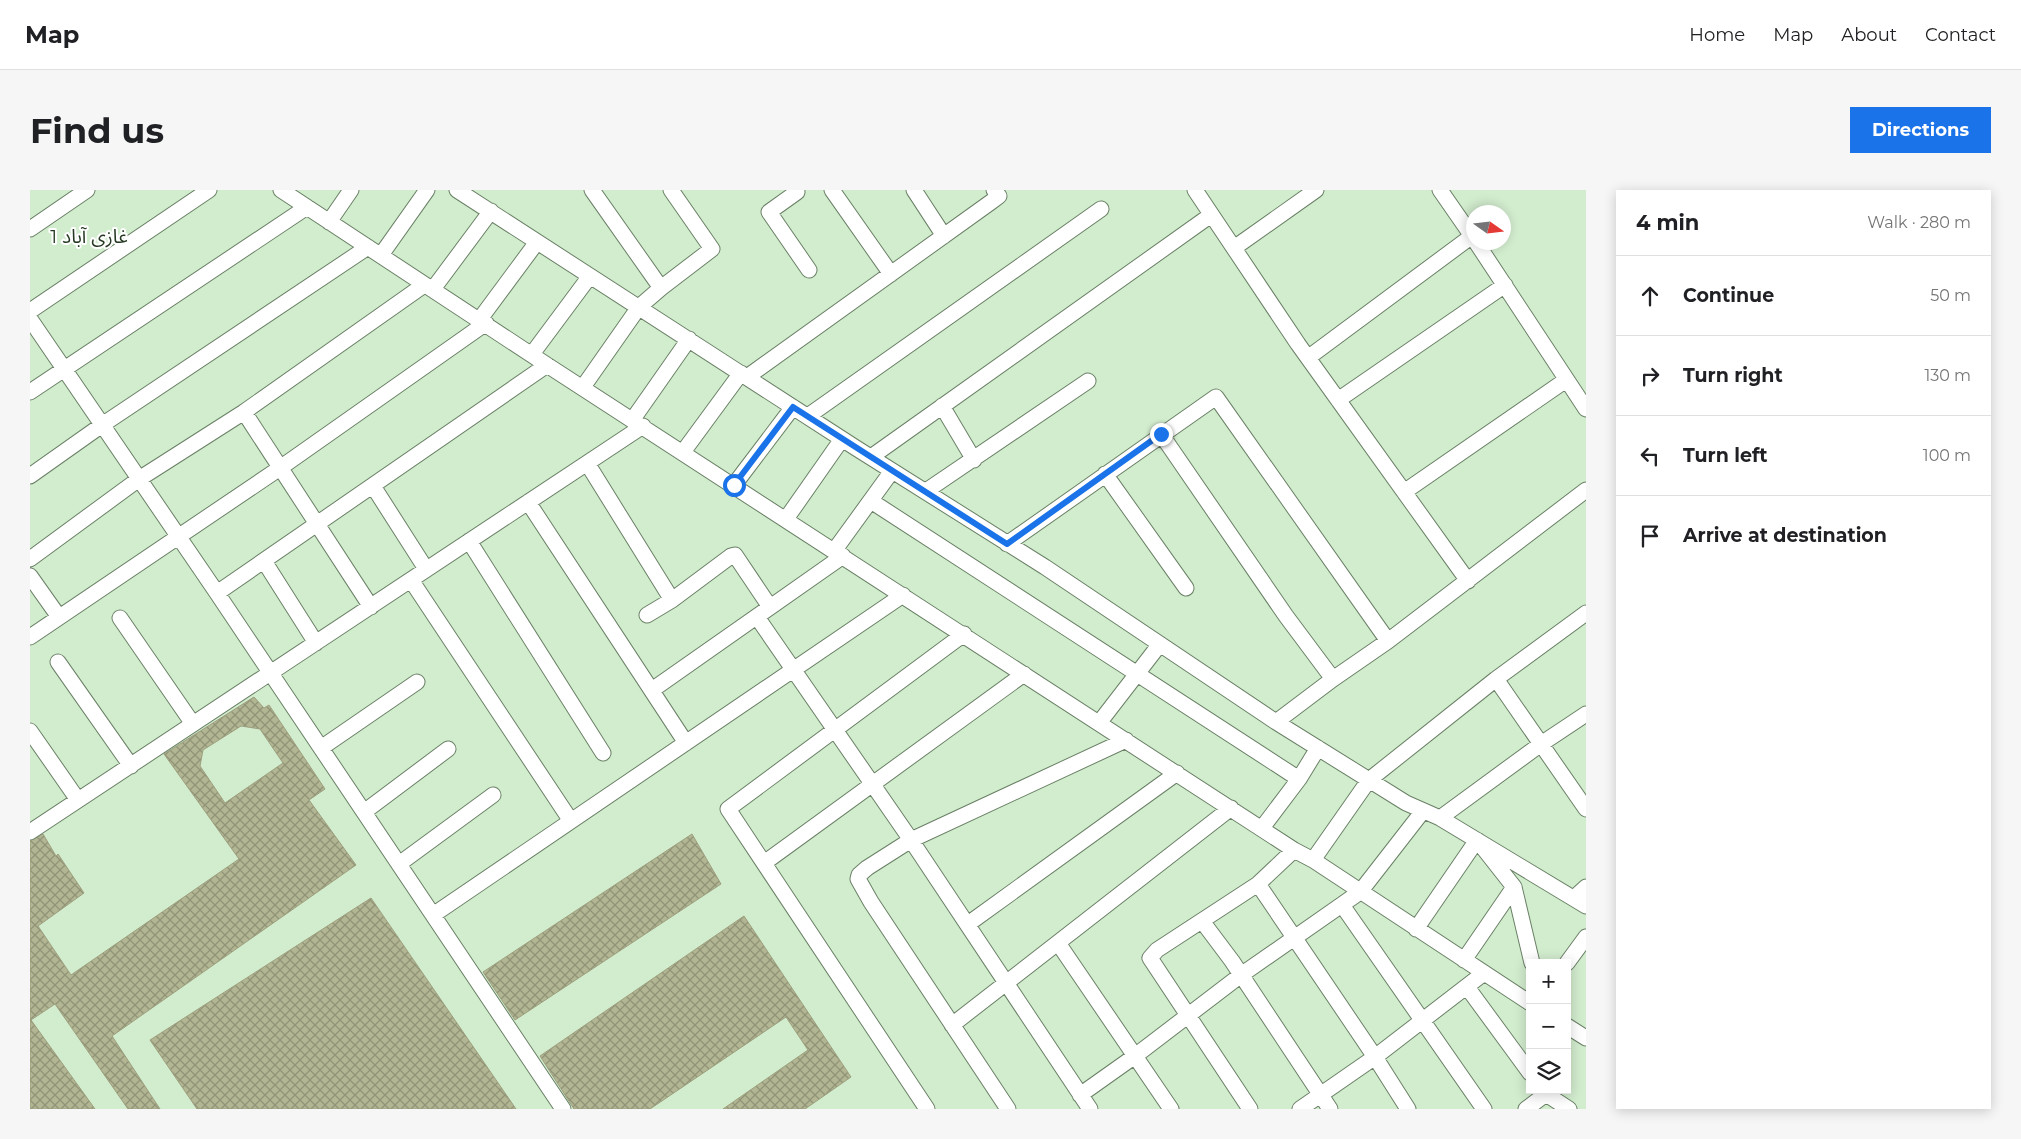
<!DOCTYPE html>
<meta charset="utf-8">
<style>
:root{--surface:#fff;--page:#f6f6f6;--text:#202124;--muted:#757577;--line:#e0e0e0;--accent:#1a73e8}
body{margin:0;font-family:Montserrat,"Noto Sans Arabic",sans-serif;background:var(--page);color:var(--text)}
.controls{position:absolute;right:15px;bottom:15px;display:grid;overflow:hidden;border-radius:0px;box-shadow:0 2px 12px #0003}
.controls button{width:45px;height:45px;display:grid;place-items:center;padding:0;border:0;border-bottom:1px solid var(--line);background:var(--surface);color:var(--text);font:25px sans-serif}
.compass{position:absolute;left:1436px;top:15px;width:45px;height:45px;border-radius:50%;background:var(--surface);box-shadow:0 2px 12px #0003;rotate:104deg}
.stop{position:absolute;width:15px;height:15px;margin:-11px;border:4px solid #1a73e8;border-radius:50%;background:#fff}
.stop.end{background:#1a73e8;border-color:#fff;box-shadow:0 1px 5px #0008}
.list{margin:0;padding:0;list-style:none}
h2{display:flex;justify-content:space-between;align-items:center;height:65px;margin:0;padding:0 20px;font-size:21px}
h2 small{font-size:16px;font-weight:400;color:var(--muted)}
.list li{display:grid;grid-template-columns:32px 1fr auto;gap:15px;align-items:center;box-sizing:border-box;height:80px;padding:0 20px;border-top:1px solid var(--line)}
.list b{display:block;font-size:19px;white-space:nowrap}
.list em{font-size:16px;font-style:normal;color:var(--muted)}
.icon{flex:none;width:28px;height:28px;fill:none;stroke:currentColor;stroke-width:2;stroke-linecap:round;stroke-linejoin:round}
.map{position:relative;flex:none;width:1556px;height:919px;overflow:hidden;border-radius:0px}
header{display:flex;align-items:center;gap:30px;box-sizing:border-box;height:70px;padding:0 25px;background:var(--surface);border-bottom:1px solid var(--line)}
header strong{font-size:24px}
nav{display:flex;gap:28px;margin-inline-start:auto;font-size:18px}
.intro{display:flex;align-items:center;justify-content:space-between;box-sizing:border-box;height:120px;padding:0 30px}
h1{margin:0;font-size:35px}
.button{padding:12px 22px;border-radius:0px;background:var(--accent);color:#fff;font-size:18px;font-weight:700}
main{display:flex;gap:30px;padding:0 30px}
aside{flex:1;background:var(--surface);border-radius:0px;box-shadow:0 2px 12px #0003}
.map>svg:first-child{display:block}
.building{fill:url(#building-cross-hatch);stroke:#9da07e;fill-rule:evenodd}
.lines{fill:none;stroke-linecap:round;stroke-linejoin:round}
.minor-casing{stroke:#6a8166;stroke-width:17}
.minor{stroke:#fff;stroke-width:15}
.route{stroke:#1a73e8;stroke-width:6}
.labels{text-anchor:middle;stroke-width:4;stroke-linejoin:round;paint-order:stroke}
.neighbourhood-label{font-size:19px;fill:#253922;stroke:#fff}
</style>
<header>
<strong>Map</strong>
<nav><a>Home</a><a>Map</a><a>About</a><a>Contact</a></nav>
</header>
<div class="intro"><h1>Find us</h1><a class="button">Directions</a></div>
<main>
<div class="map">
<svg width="1556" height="919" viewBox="0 0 1556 919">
<defs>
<pattern id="building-cross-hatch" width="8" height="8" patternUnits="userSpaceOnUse" patternTransform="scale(1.25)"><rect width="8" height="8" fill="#b3b693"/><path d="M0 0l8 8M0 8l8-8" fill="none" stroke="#919477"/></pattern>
</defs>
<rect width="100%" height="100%" fill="#d2ecce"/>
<path class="building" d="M224 507 234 518 239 515 295 599 279 610 326 675 82 846 130 919H98L25 814 1 830 65 919H0V651L13 644 26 666 28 664 54 703 8 736 41 785 209 669 134 564ZM211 536 230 539 253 573 195 613 170 576 173 560Z
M662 644 691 694 485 830 453 782Z
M341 708 486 919H167L120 850Z
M714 726 821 887 775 919H693L778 860 756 827 620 919H544L510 866Z"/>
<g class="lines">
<g class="minor-casing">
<path id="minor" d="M251 0 517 175 1264 660 1283 670 1500 813
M427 0 826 258 1015 377 1246 532 1376 613 1410 628 1556 716
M562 0 631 98
M802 0 861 84
M884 0 914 46
M1165 0 1268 154 1438 391
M1410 0 1444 49
M767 2 739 22 779 80
M299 32 321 0
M0 39 57 0
M1446 52 1556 219
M1204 58 1286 0
M351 65 397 0
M403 99 461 21
M0 121 179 0
M0 129 187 403 533 919
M450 129 507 52
M502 164 560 86
M1279 167 1442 46
M717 187 961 12 969 6 964 0
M553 197 609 117 631 98 682 59 641 0
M0 202 277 17
M1308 210 1475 95
M912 216 944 270
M214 222 341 417
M778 226 1071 19
M603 229 659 149
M1131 244 1256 426 1303 489
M653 262 711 183
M841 267 1181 25
M557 273 642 410 701 366 705 365 740 417
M1075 284 1156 398
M0 286 72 235 338 57
M704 295 763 217
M343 296 396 379
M896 301 1058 191
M1374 302 1536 190
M841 311 1269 589 1232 638
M498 312 656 553
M756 329 812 249
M439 351 573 563
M977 354 1186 207 1358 451
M804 361 862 281
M0 369 109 289 214 222 394 95
M234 371 286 453
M0 386 29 427
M381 390 541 631
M187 403 517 175
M617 425 642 410
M727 427 881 650 1060 919
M90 428 163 534
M0 447 250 278 456 133
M28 472 101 576
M1466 489 1556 619
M622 500 813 366
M1246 532 1303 489 1358 451 1556 300
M1069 533 1130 454
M0 541 48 610
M291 558 387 492
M1269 589 1288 558
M334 622 418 559
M1410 628 1511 554 1556 524
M0 642 613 236
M1283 670 1339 590 1466 489 1556 423
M734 673 994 484
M369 674 463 605
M1228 694 1345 867 1270 919
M1484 697 1502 773
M1544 708 1556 697
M1312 715 1454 919
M403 725 873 405
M1172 731 1202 771 1300 919
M938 734 1147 583
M1386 739 1447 650 1484 697 1434 770
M1028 753 1141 919
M1537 773 1556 747
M1437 797 1500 883
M922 835 1201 618
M1537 836 1556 848
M1513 900 1516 904 1539 919
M1050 905 1105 866 1211 785 1330 702 1393 621
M897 919 698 619 934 444
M978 919 841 712 828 689 829 685 837 678 881 650 1096 550
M1220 919 1120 768 1127 760 1228 694 1264 660
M1378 919 1345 867 1454 783
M1496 919 1516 904"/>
</g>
<use href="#minor" class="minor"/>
</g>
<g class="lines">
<path class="route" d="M704 295 763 217 977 354 1131 244"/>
</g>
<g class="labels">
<g class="neighbourhood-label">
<text x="59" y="53">غازی آباد 1</text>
</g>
</g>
</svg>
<div class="controls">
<button>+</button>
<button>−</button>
<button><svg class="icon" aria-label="layers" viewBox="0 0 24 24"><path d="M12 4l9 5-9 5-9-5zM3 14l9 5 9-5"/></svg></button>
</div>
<svg class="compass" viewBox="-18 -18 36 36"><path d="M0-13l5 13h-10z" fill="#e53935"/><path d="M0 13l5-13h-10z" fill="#757577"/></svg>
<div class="stop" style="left:704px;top:295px"></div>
<div class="stop end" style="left:1131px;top:244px"></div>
</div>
<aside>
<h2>4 min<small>Walk · 280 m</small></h2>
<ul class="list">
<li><svg class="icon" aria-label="ahead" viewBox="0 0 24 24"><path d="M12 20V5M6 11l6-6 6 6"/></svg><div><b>Continue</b></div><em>50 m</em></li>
<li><svg class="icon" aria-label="right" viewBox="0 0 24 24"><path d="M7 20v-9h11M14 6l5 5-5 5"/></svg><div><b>Turn right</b></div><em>130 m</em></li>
<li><svg class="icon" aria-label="left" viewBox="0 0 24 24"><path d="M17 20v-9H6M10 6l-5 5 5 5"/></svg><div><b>Turn left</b></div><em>100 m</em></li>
<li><svg class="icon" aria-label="arrive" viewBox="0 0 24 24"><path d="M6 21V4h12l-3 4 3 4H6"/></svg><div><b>Arrive at destination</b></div></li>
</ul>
</aside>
</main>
